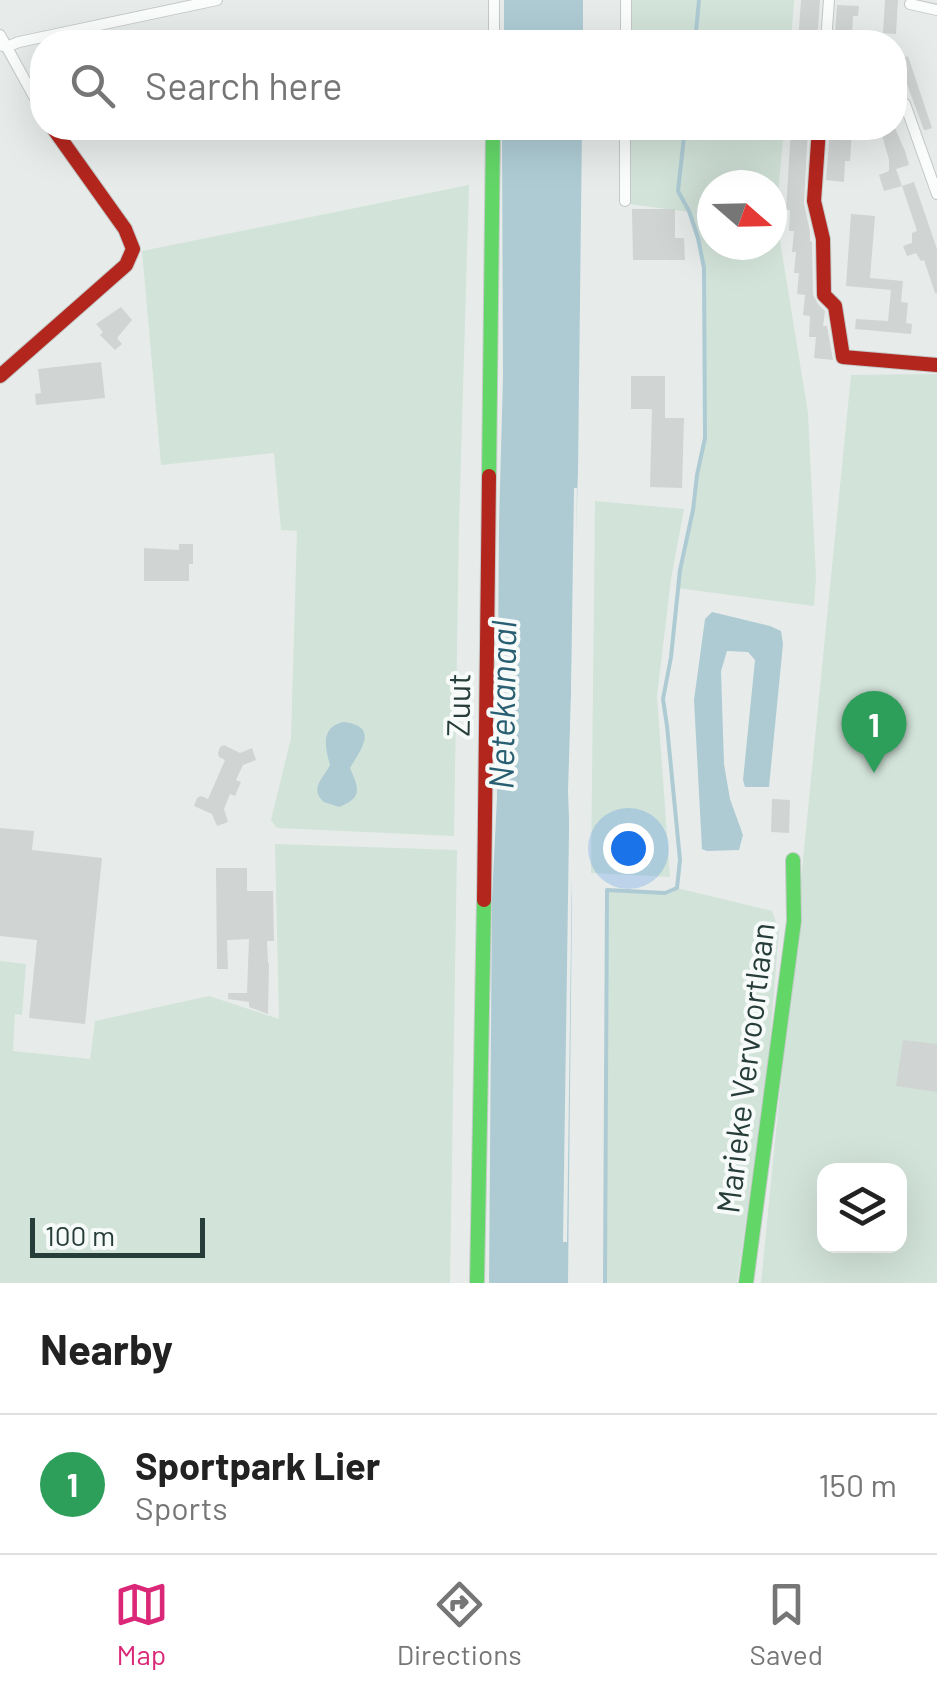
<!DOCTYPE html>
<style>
:root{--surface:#fff;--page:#f6f6f6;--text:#222;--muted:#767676;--line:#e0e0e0;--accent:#db2777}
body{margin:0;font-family:Barlow,sans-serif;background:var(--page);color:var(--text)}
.controls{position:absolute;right:30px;bottom:30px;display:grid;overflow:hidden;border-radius:20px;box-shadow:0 10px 40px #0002}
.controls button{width:90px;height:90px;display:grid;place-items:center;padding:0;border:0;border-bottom:2px solid var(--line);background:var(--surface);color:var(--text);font:50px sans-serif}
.compass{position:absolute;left:697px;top:170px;width:90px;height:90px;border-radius:50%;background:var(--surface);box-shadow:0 10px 40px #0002;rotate:110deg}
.scale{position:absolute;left:30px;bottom:25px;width:175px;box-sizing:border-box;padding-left:10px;border:5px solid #273d39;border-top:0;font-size:28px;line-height:35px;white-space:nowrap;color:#273d39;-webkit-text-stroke:8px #f6faf8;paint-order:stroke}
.you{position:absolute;left:628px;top:848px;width:35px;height:35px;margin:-25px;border:8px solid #fff;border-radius:50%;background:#1a73e8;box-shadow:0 0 0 15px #1a73e833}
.badge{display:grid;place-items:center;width:65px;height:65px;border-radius:50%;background:var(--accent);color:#fff;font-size:32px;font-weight:700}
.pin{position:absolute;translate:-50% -82px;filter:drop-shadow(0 2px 5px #0008)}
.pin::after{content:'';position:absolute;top:52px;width:35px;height:30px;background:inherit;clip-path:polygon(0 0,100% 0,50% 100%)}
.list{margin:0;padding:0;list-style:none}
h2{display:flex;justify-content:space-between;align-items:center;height:130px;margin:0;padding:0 40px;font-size:42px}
h2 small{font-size:32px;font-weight:400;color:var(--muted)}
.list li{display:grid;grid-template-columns:65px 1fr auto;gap:30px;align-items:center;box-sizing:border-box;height:140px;padding:0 40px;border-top:2px solid var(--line)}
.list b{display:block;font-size:38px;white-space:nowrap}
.list p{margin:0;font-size:32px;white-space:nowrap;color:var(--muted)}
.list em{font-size:32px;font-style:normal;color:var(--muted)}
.icon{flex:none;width:55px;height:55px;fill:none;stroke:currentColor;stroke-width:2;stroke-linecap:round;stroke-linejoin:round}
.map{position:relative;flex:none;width:937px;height:1283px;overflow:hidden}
.search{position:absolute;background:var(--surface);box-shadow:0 10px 40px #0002;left:30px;right:30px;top:30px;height:110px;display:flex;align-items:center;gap:25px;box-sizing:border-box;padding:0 35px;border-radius:40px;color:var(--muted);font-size:38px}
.sheet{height:270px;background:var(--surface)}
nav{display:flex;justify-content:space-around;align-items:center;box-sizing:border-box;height:140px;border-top:2px solid var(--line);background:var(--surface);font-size:28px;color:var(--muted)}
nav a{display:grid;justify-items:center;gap:5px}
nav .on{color:var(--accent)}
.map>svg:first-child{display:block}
.green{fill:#d2e3d9;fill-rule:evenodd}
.water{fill:#aecbd4}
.pier{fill:#e7ecea}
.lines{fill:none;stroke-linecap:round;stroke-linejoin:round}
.stream{stroke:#aecbd4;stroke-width:4}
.building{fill:#d0d4d3}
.street-casing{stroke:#c4c9c7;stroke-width:12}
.fast-casing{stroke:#c4cac8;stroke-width:16}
.jam-casing{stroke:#c4cac8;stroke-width:16}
.street{stroke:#fbfcfc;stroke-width:10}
.fast{stroke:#63d668;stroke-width:14}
.jam{stroke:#b3261e;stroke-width:14}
.labels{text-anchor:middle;stroke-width:8;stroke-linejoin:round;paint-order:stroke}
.street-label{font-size:32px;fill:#273d39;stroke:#f6faf8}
.water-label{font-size:35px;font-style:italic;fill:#285e72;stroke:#f6faf8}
</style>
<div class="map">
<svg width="937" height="1283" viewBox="0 0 937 1283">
<rect width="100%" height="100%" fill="#e7ecea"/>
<path class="green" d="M628 0H794L791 42H628Z
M629 128H784L776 216 808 413 816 578 814 606 677 588 705 438 704 268 698 238 689 212 629 204ZM712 185H772V245H712Z
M469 185 459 526 454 836 277 828 271 820 291 738 297 531 281 530 274 453 161 465 142 251Z
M937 374V1283H761L851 375ZM824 1170H900V1246H824Z
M595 501 684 509 671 579 657 696 670 877 591 873Z
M275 844 457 850 450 1283H0V961L26 964 22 1015 15 1014 13 1051 90 1059 95 1021 209 996 279 1019Z
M677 888 772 911 779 930 768 1066 737 1283H605L607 890 664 893Z"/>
<path class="water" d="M504 0H583V42H504Z
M502 128H582L578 472 568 791 572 900 568 1283H489L492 898 497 797 499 523 503 377Z
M712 612 770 626 781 631 783 644 769 787H745L743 780 755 660 748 652 727 651 721 671 724 764 730 799 743 835 739 850 707 851 702 849 694 700 705 619Z
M343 722C380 726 361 749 350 768 359 789 363 797 339 807L324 802C309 788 323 779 330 765 325 747 320 728 343 722Z"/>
<path class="pier" d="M574 488H577L567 1242H563Z"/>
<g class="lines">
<path class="stream" d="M695 42 699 0
M605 1283 607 890 665 893 677 888 680 860 667 726 663 699 671 657 680 570 693 510 697 475 705 438 704 268 698 238 689 211 678 191 685 128"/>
</g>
<path class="building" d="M801 0H820L817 42H798Z
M885 0H898L896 34 883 33Z
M837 5 859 6 858 16H853L852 37 835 35Z
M908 56 932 128 926 130H924L898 60Z
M791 128H808L804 203 810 232V241L812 242 813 295 818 304 825 311 823 326H827L833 360 814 358 816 337H809L810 316 803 315 805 295 797 294 799 273H794L796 252H792L794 231H789L790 210H786Z
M880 128H895L905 151 909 165 896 169 902 186 914 182 937 249V293H935L924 260 921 261 916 253 907 256 903 246 912 243V233L917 231 902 186 884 191 879 175 889 171V160Z
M830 129 852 130 850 161H845L844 182 826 180Z
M632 209H675V238H684L685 260H633Z
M851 214 875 216 870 278 903 281 901 302 908 303 906 323 912 324 911 334 855 329 856 319 888 321 891 290 846 286Z
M121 307 132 320 117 338 122 344 115 350 100 335 103 332 96 324Z
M101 362 105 398 36 405 35 394 41 393 38 369Z
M631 376H665V418H684L682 488 650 487 652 409H631Z
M179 544H193V564H189V581H144V548L179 550Z
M224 745 240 753 252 748 256 760 243 765 236 780 241 782 235 796 230 794 224 809 228 822 217 826 212 814 194 806 197 798 201 796 208 799 225 760 219 757 218 753 220 747Z
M772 799 790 800 789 833 771 832Z
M0 828 34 831 32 850 102 858 85 1024 29 1018 37 940 0 936Z
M216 868H247V891H273L274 941H267L268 963H269L268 1014 249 1007V1002L228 999V993H247L249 939 227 940 228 969H217Z
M903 1040 937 1044V1092L896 1086Z"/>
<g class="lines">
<g class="street-casing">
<path id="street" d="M910 4 937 10
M0 35 42 111
M494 42V0
M626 42V0
M826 42 829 0
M0 45 6 47 19 42 217 0
M905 104 937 194
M625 128V201"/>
</g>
<g class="fast-casing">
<path id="fast" d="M489 476 493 128
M477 1283 484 900
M746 1283 794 921 793 860"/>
</g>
<g class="jam-casing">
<path id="jam" d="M819 128 814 201 823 239 824 295 835 306 843 357 937 365
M0 376 126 265 133 249 125 229 53 128
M484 900 489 476"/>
</g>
<use href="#street" class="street"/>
<use href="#fast" class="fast"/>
<use href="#jam" class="jam"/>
</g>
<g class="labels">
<g class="street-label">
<text transform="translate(459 705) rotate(-89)" y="11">Zuut</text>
<text transform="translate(746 1068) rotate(-83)" y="11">Marieke Vervoortlaan</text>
</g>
<g class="water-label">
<text transform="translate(503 705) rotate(-89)" y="12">Netekanaal</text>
</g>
</g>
</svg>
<div class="controls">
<button><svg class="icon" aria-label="layers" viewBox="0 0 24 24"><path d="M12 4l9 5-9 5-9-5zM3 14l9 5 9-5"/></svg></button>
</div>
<svg class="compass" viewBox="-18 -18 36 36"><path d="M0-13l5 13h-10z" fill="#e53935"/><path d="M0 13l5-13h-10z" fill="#767676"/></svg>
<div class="scale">100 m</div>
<div class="you"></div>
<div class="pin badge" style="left:874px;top:773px;background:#2e9e5b">1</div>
<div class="search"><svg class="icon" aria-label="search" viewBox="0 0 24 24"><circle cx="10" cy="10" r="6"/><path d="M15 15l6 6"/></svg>Search here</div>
</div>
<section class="sheet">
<h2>Nearby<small></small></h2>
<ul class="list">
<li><span class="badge" style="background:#2e9e5b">1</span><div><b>Sportpark Lier</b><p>Sports</p></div><em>150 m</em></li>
</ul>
</section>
<nav>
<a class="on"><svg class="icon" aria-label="map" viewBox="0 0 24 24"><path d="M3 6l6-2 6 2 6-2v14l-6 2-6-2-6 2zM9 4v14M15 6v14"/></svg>Map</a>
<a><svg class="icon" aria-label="directions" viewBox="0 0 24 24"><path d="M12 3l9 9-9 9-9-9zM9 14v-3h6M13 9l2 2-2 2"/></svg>Directions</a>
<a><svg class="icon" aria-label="saved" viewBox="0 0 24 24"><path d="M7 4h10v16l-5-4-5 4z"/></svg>Saved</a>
</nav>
